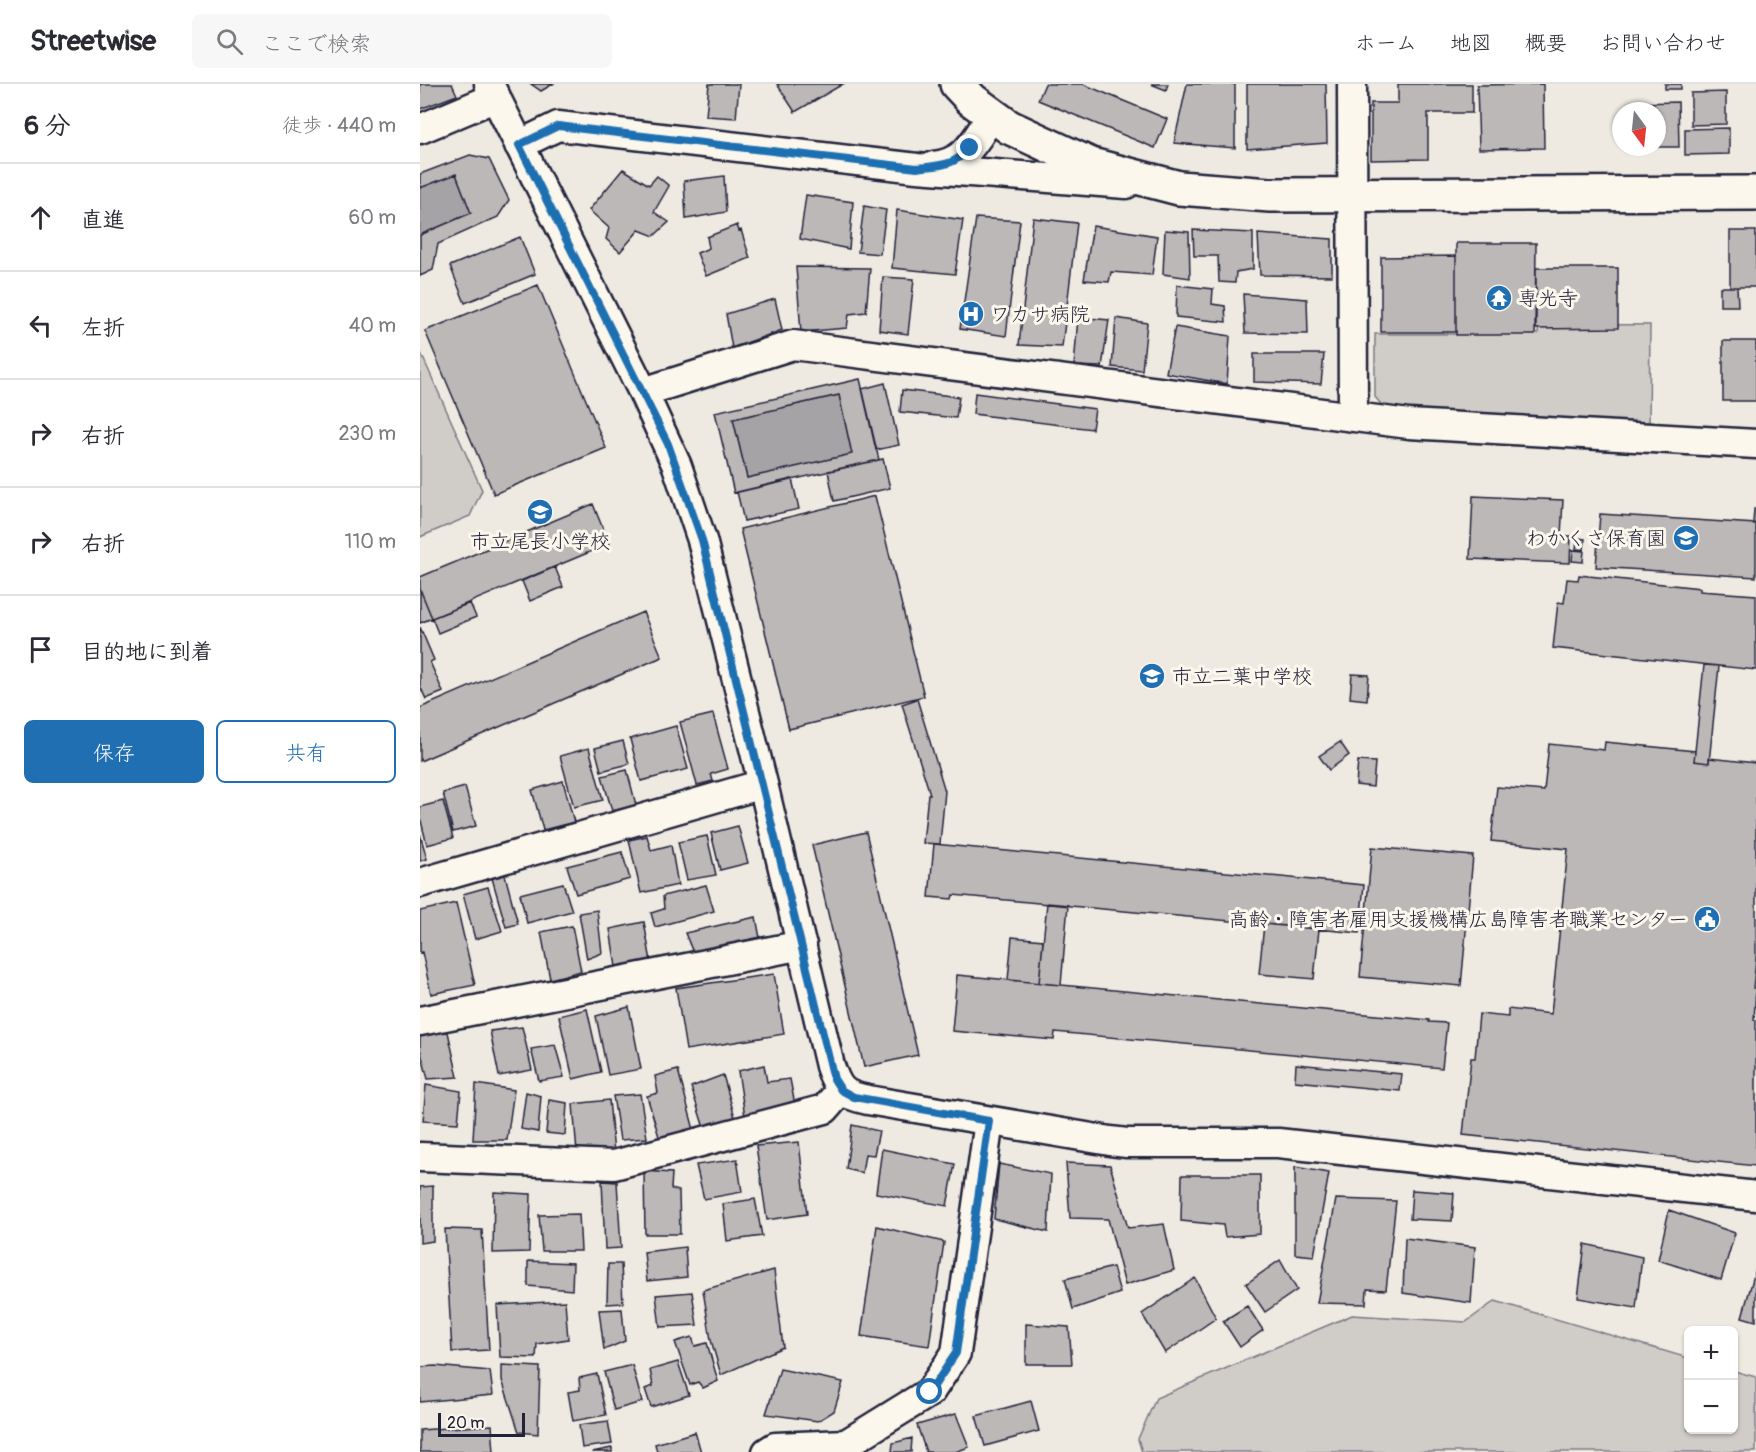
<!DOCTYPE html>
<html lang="ja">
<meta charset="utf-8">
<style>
:root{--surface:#fff;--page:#f7f7f7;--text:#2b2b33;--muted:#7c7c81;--line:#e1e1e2;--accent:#1f6fb2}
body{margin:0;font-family:Pangolin,"Klee One",sans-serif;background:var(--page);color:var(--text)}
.controls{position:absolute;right:18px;bottom:18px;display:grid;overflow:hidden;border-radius:9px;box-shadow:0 2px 4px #0004}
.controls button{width:54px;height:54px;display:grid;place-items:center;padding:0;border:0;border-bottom:2px solid var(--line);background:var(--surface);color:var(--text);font:30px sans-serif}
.compass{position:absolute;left:1192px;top:18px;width:54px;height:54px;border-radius:50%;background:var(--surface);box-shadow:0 2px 4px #0004;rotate:165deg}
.scale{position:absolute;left:18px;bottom:15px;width:87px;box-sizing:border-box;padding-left:6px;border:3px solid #22223b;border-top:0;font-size:16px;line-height:21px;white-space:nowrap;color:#22223b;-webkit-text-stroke:4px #fbf7ec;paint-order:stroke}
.stop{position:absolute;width:18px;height:18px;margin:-14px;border:4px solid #1f6fb2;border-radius:50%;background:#fff}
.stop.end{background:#1f6fb2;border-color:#fff;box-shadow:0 2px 6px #0008}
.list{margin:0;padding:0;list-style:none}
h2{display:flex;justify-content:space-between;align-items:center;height:78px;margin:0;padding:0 24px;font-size:26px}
h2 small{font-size:20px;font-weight:400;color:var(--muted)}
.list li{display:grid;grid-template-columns:39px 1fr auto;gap:18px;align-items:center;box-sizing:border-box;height:108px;padding:0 24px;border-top:2px solid var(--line)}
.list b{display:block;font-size:22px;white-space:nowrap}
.list em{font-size:20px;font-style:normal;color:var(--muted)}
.actions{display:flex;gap:12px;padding:18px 24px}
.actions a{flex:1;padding:14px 0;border:2px solid var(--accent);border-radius:9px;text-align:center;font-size:21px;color:var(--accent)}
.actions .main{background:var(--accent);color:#fff}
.icon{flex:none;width:33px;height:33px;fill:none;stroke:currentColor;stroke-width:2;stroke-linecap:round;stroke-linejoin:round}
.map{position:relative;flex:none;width:1336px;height:1368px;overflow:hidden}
header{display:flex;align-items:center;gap:36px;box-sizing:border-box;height:84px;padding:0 30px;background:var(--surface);border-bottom:2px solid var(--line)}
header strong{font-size:28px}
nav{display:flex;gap:33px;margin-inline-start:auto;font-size:21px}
.search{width:420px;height:54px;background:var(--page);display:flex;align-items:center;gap:15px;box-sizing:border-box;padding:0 21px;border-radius:9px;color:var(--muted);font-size:22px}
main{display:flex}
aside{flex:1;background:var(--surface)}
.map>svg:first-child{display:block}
.green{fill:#d0cdc9;stroke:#797882;stroke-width:1.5}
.water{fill:#a6a3a7;stroke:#716f7c;stroke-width:1.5}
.building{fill:#bcb8b8;stroke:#22223b;stroke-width:1.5;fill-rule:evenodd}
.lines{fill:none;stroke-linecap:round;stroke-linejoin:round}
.street-casing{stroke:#22223b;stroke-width:33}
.secondary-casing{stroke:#22223b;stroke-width:38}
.street{stroke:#fbf7ec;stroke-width:28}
.secondary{stroke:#fbf7ec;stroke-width:33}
.route{stroke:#1f6fb2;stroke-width:8}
.labels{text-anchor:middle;stroke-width:6;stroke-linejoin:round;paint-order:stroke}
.poi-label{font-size:20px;fill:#22223b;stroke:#fbf7ec;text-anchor:start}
</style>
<header>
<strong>Streetwise</strong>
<div class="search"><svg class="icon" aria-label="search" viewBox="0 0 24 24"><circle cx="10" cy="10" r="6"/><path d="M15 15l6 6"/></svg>ここで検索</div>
<nav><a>ホーム</a><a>地図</a><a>概要</a><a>お問い合わせ</a></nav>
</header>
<main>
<aside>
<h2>6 分<small>徒歩 · 440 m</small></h2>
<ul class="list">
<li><svg class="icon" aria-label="ahead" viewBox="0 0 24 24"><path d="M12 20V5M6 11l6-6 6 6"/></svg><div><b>直進</b></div><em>60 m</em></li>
<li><svg class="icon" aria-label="left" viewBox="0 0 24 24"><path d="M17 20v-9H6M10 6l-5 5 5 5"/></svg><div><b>左折</b></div><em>40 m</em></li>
<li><svg class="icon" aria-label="right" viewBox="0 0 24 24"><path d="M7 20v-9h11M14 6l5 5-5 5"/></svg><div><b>右折</b></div><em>230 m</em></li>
<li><svg class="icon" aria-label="right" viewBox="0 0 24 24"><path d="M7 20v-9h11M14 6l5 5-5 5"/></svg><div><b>右折</b></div><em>110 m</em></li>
<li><svg class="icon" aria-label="arrive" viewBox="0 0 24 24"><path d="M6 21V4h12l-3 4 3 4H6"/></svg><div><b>目的地に到着</b></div></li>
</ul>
<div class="actions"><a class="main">保存</a><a>共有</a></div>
</aside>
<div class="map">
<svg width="1336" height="1368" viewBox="0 0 1336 1368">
<rect width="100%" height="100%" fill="#eeeae2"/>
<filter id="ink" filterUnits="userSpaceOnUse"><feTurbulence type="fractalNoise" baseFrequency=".0167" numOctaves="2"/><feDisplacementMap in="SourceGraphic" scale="12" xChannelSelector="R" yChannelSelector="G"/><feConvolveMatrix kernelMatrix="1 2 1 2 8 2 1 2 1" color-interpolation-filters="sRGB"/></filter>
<g filter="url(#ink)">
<path class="green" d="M1119 240 1230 241 1229 343 966 326 955 313V250H1118Z
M0 267 62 406 50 432 0 453Z
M1075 1217 1268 1274V1346H1314V1287L1336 1293V1368H722L718 1355 736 1314 932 1231 1046 1238Z"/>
<path class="water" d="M36 90 51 129 0 151V104Z
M419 311 432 370 327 394 313 335Z"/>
<path class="building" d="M0 0H32L37 11 0 25Z
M111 0H133L121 7Z
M289 0H319L316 34 286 32Z
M357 0H423L375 28Z
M625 0H663L747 35 735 64 618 16Z
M731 0H748L746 6Z
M767 0H815V64L754 59Z
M827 0H906L907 59 827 65Z
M978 0H1052V29H1008V75L951 76V19H978Z
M1123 0 1124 64 1059 65 1057 1Z
M1245 0H1261V5H1245Z
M1306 8V40L1271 41V9Z
M1258 18 1259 63H1237V27H1216V19Z
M1309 44V70L1265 71V45Z
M50 71 69 75 89 116 78 133 18 160 13 186 0 192V151L51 129 36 90 0 104V90Z
M203 85 229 101 237 92 249 102 234 128 249 138 234 152 219 146 200 168 186 155 189 144 169 126Z
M304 92 306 128 266 135 264 97Z
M386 111 433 118 429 165 380 155Z
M444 122 466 126 460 170 438 168Z
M477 126 543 136 535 190 472 184Z
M556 134 600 137 586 252 540 245Z
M613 134 657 139 642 263 599 261Z
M317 141 319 147 321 146 330 174 286 192 277 169 289 164 287 153Z
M673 142 737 152 732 191 691 188 689 198 664 196Z
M745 146 769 148 770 194 743 190Z
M773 146 833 149V185L816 188 815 199 799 198 798 172H774Z
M1310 147H1336V203H1310Z
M838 150 912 155V192L840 191Z
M100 153 115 190 45 219 30 182Z
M1036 159H1116L1115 251H1036Z
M1036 172V248H961V173Z
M376 183 450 184 446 228 429 230 427 244 381 248Z
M1116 184H1198V244L1116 245Z
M463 193 494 195 488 250 459 246Z
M118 201 186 364 74 410 5 247Z
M757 201 793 205 792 220 805 222 806 238 756 233Z
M1300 203H1317L1318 222H1300Z
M823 210 887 215 888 250 825 249Z
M355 215 362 246 312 264 306 230Z
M658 233 689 236 682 283 654 282Z
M696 234 727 239 722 286 692 283Z
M755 243 810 252 807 300 746 289Z
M1303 257H1336V317H1303Z
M834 270H904L901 300 834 298Z
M440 295 459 376 314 409 295 328ZM419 311 432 370 327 394 313 335Z
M465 299 479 361 456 366 442 305Z
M482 306 539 313 536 334 480 328Z
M555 309 675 325 672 345 553 330Z
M463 375 470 404 414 417 408 387Z
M372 395 379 425 324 437 317 408Z
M455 412 504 612 369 645 320 445Z
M1053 412 1143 416 1141 452H1151L1150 479 1050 475Z
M173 420 189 460 12 534 0 505V493Z
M1334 425H1336V440L1333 439Z
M1180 430 1336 440V493L1176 483Z
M1157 454 1165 455 1164 466 1156 465Z
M1153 466 1164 467 1163 478 1152 477Z
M135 483 143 503 110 517 102 497Z
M1159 491 1280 504V507L1336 511V586L1133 564 1138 518 1144 519 1147 495 1158 496Z
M0 505 12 534 0 539Z
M50 519 56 533 18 549 12 534Z
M223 528 242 573 0 677V624Z
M0 543 14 576 10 578 23 608 6 615 0 602Z
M1284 581 1299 582 1289 679 1274 677Z
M932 590 949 591 947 616 930 614Z
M497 615 525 707 520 760 503 759 508 710H510L482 620Z
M293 630 308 685 291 690 293 697 277 701 260 638Z
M256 642 268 685 221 697 210 655Z
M203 657 209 680 181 687 175 664Z
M920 658 929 671 909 686 899 672Z
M1185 658 1275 667 1274 677 1289 679V674L1336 679V875L1333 904H1336L1334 936H1336V1082L1043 1051 1051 974H1055L1059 930 1088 933V925L1131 930 1148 765 1071 757 1077 703 1124 707 1129 660 1184 666Z
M169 664 183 716 154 723 140 672Z
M938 677 955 678 953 703 936 701Z
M207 686 216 721 192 727 182 692Z
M143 697 154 738 123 746 112 706Z
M45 703 56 742 33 748 23 709Z
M23 717 33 754 7 761 0 733V723Z
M318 742 328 779 300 786 291 749Z
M446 748 498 971 444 983 392 761Z
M0 750 7 775 0 777Z
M227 752 231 766 251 761 258 801 221 809 209 756Z
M287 752 296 791 267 796 258 758Z
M514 760 944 801 939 849 533 811 532 815 509 813Z
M952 763 1053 772 1041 902 940 893Z
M202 768 210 795 156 810 147 782Z
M85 791 98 840 86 843 72 794Z
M143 799 152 827 107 839 100 810Z
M286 801 294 827 235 843 231 829 244 825 243 812Z
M68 803 82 847 55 855 43 810Z
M36 819 55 901 11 910 2 868 0 869V827Z
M627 819 648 821 641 901 619 899Z
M177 826 182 869 167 875 159 829Z
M336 833 340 854 274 871 265 849Z
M224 838 232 883 197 889 190 845Z
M844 840 899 845 894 895 839 890Z
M152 842 161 887 130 895 121 848Z
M592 853 623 856 619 899 588 896Z
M354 890 364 950 266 966 256 904Z
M537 891 1009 936V938L1027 939 1022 984 635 948 634 956 532 947Z
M209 923 221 985 188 991 176 932Z
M167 925 181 988 153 995 139 932Z
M102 943 112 986 79 992 70 947Z
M28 948 38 993 8 995 0 965V951Z
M135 961 144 993 119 997 111 965Z
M876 980 982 990 980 1007 875 997Z
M344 981 347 998 370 995 375 1021 325 1032 318 987Z
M258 986 274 1046 240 1056 227 1012 238 1009 235 992Z
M303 991 316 1037 285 1047 271 1003Z
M56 1000 94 1006 87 1056H53Z
M6 1001 41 1007 38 1039 3 1037Z
M106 1008 121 1012 118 1048 101 1045Z
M220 1010 227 1054 200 1056 193 1012Z
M129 1016 147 1019 145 1051 126 1049Z
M189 1016 194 1069H157L153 1020Z
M432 1041 459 1047 454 1071 445 1070 442 1089 426 1085Z
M379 1058 387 1130 347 1136 336 1062Z
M462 1065 535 1080 527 1122 456 1109Z
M317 1075 322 1108 284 1115 276 1081Z
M646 1079 690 1081 708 1144 744 1140 754 1186 705 1201 688 1135 650 1134Z
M579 1080 631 1090 628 1148 574 1135Z
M875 1083 909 1089 894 1172 875 1170Z
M224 1087 252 1089 251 1105 259 1107 260 1150H225Z
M762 1091H840V1150L805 1153 803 1141 761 1137Z
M182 1097 197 1098 201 1164 185 1165Z
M13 1102V1157L0 1159V1103Z
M992 1106 1034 1109 1032 1137 990 1135Z
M74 1108 111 1110 109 1168 73 1169Z
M335 1115 342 1152 307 1157 303 1120Z
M916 1115 976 1117 966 1206 947 1205 946 1220 897 1219Z
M1249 1126 1315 1149 1301 1196 1238 1176Z
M159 1130 161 1167H122L119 1131Z
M457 1142 524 1158 509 1262 441 1252Z
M25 1145 62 1146 69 1266 32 1268Z
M985 1154 1055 1163 1051 1219 983 1209Z
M1165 1160 1222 1173 1216 1224 1158 1214Z
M265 1163 267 1193 227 1197 224 1168Z
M860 1176 877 1206 845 1228 826 1200Z
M108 1177 153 1179 152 1206 108 1202Z
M188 1180H201L203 1219 187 1220Z
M693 1183 700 1209 653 1225 645 1195Z
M1336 1184V1237L1322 1233Z
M354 1186 363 1263 301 1291 291 1256 283 1206Z
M775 1194 796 1234 745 1269 722 1230Z
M272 1208 277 1241 240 1243 236 1211Z
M145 1217 148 1255 117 1260 116 1274 80 1273 77 1221Z
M827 1222 843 1246 820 1263 803 1237Z
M202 1225 205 1257 184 1266 179 1226Z
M606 1240 649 1243 652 1280H606Z
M272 1253 275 1262 287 1259 298 1297 283 1304 278 1298 270 1301 255 1258Z
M258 1278 269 1311 231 1323 225 1305 233 1302 230 1286Z
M82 1281 120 1283 118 1350 99 1348 82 1296Z
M212 1281 222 1318 194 1326 184 1288Z
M15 1282 70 1287 73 1311 0 1318V1283Z
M360 1285 423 1298 414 1327 398 1337 346 1330Z
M177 1290 186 1331 153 1337 148 1308 160 1306 159 1294Z
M611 1317 619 1347 565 1362 556 1332Z
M536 1330 549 1363 535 1368H506L497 1341Z
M188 1337 192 1360 162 1364 159 1341Z
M72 1341 74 1368H0V1346Z
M275 1348 281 1368H237L235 1360Z
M492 1354 491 1368H472L473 1359Z
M192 1364V1368H172Z"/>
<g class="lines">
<g class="street-casing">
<path id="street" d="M69 0 223 308 257 382 282 456 343 700 410 982C418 1006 423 1011 448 1016L690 1057 707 1059H858L1336 1112
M932 0 933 333
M0 45 76 13
M99 61 138 42 497 84 706 100
M514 82C547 78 555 56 572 31
M223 308 373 261 989 340 1336 360
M0 799 343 700
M0 937 382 861
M0 1073 194 1081 405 1025 421 1006
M347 1368 355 1363 426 1360 510 1308 536 1269 569 1037"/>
</g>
<g class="secondary-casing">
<path id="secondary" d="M537 0 552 16 589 43 671 81 759 104 850 111 1336 109"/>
</g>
<use href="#street" class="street"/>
<use href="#secondary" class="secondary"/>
</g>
</g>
<g class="lines" filter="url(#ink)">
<path class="route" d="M510 1308 536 1269 569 1037 434 1013 421 1006 414 995 282 456 248 360 99 61 138 42 497 84C521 81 532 83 550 64"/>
</g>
<defs>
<g id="temple-disc" transform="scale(1.35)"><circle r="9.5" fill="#1f6fb2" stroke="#fbf7ec"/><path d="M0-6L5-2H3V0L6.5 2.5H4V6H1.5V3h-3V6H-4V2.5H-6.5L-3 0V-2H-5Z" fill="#fff"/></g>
<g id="hospital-disc" transform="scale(1.35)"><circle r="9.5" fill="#1f6fb2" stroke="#fbf7ec"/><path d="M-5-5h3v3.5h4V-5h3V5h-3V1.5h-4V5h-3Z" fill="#fff"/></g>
<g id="school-disc" transform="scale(1.35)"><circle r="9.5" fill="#1f6fb2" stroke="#fbf7ec"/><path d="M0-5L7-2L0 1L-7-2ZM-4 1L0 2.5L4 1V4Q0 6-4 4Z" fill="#fff"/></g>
<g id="civic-disc" transform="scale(1.35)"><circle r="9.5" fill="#1f6fb2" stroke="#fbf7ec"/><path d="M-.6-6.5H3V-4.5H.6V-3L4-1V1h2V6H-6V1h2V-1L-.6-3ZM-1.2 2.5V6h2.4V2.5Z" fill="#fff"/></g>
</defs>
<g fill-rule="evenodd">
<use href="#temple-disc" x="1079" y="214"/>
<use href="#hospital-disc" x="551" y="230"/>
<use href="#school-disc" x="120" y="428"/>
<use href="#school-disc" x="1266" y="454"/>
<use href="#school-disc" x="732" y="592"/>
<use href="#civic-disc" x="1287" y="835"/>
</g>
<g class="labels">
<g class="poi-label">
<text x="1098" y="221">専光寺</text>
<text x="570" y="237">ワカサ病院</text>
<text x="1246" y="461" text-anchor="end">わかくさ保育園</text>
<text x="120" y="464" text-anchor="middle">市立尾長小学校</text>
<text x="752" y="599">市立二葉中学校</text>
<text x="1268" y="842" text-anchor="end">高齢・障害者雇用支援機構広島障害者職業センター</text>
</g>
</g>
</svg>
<div class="controls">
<button>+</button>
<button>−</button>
</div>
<svg class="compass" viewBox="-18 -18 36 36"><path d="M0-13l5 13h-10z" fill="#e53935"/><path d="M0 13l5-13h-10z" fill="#7c7c81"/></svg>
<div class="scale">20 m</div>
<div class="stop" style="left:510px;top:1308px"></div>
<div class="stop end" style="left:550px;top:64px"></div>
</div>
</main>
